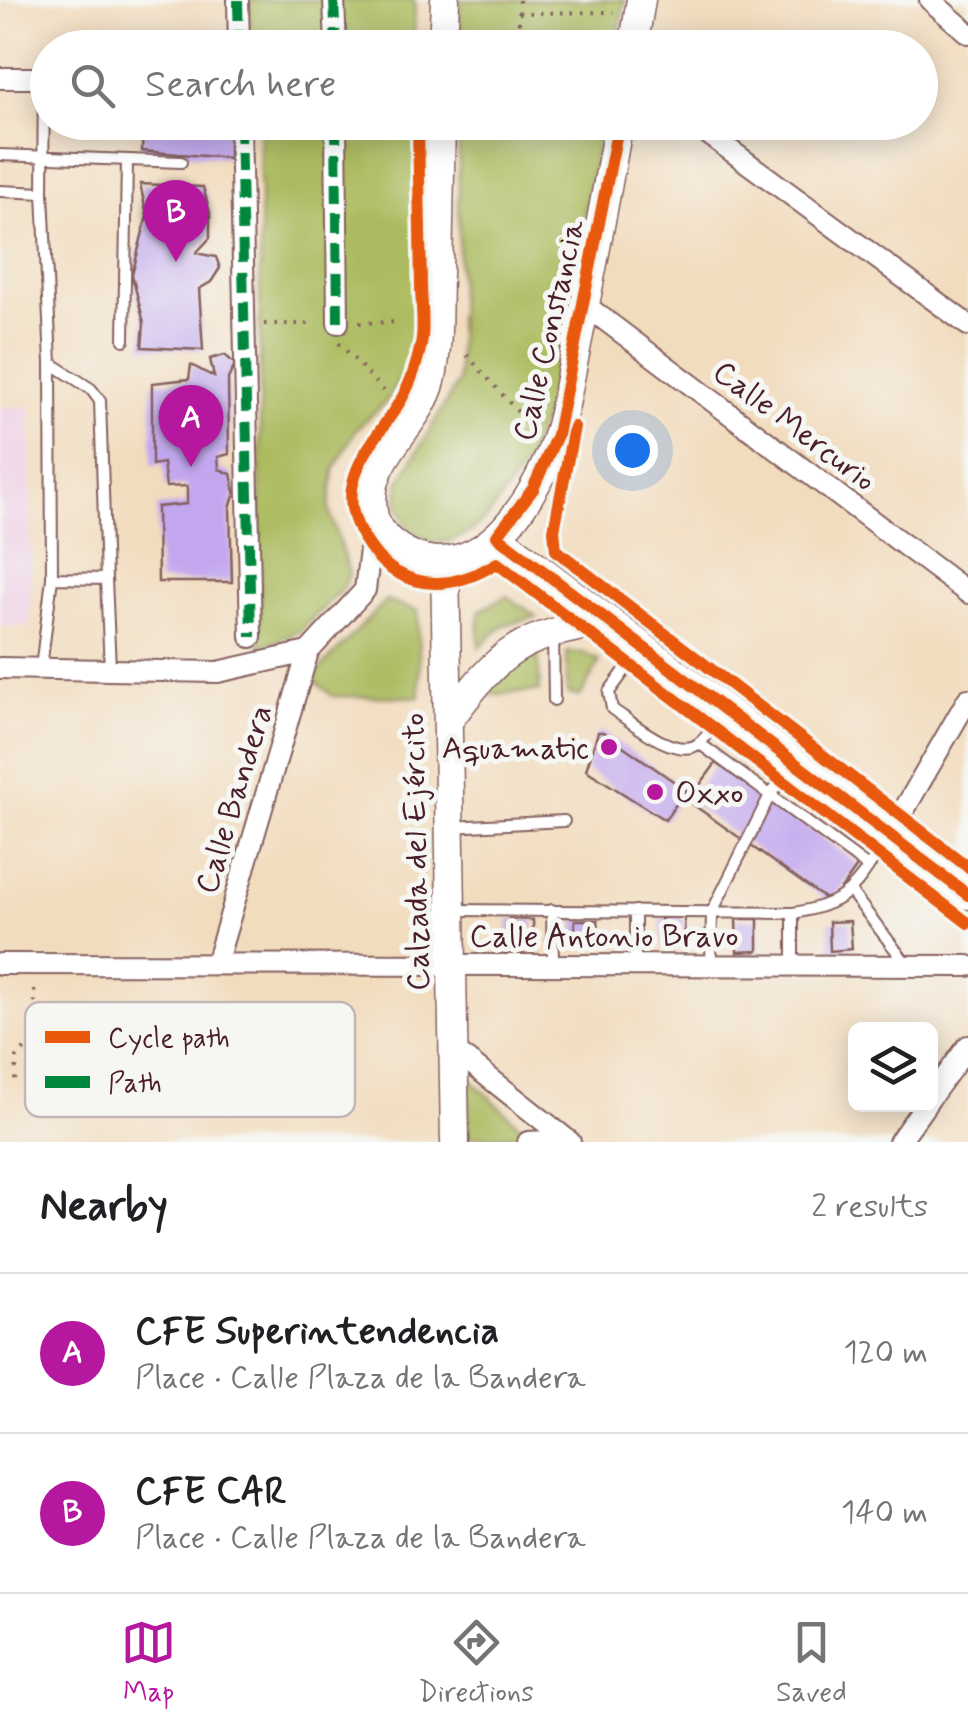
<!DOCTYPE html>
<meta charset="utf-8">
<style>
:root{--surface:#fff;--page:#f6f6f6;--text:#202124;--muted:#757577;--line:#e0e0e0;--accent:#b5179e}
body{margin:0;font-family:Mynerve,sans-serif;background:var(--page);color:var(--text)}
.controls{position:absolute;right:30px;bottom:30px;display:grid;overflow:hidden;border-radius:15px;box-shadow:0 5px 25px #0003}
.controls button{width:90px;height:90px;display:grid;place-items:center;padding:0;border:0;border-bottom:2px solid var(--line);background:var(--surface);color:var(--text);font:50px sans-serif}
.you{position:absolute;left:632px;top:450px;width:35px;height:35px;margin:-25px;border:8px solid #fff;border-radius:50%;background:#1a73e8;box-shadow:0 0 0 15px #1a73e833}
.badge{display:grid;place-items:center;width:65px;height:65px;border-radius:50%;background:var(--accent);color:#fff;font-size:32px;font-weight:700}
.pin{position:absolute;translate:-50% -82px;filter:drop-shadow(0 2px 5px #0008)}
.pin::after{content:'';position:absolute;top:52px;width:35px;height:30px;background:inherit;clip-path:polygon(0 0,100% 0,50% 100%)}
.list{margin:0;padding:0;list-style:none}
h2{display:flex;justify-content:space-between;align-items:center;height:130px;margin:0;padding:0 40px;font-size:42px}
h2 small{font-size:32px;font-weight:400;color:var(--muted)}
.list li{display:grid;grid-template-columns:65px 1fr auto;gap:30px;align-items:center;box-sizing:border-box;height:160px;padding:0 40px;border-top:2px solid var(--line)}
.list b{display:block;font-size:38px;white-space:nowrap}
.list p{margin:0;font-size:32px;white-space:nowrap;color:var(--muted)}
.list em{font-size:32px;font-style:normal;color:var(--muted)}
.icon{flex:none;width:55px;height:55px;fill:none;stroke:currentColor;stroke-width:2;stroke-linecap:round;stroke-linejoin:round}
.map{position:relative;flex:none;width:968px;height:1142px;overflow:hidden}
.search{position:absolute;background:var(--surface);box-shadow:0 5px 25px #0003;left:30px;right:30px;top:30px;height:110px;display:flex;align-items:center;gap:25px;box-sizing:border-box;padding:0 35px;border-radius:55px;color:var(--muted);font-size:38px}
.sheet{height:450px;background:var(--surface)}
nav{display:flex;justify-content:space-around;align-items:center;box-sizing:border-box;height:140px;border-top:2px solid var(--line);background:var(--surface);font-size:28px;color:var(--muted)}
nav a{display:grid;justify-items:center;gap:5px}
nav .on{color:var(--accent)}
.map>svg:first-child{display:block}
.built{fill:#efd0e6}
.green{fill:#acbb5e;stroke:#7b6d44;stroke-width:2.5}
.building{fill:#c2a7ee}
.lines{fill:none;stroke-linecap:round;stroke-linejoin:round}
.lane-casing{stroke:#85615e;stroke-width:14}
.street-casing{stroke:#85615e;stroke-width:24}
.secondary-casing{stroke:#85615e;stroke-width:31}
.path{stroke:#85615e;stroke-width:4;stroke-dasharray:2.5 8;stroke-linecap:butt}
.lane{stroke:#fff;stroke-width:10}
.street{stroke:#fff;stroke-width:20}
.secondary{stroke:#fff;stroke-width:28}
.quiet{stroke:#00873e;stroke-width:10;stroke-dasharray:20 10;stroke-linecap:butt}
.cycleway-casing{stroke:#f6f6f2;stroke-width:19}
.cycleway{stroke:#e8590c;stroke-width:12}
.poi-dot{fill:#b5179e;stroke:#f6f6f2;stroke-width:4}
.labels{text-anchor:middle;stroke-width:10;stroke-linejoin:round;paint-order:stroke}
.street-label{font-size:32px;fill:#4a1f2b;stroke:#f6f6f2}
.poi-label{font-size:32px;fill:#4a1f2b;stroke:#f6f6f2;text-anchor:end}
.key{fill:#f6f6f2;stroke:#c2b6b6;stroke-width:2.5}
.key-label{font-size:28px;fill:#4a1f2b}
</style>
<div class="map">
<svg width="968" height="1142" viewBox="0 0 968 1142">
<rect width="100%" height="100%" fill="#f6f6f2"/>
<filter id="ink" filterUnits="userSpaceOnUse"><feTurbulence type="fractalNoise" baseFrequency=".01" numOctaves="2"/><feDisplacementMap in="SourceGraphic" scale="20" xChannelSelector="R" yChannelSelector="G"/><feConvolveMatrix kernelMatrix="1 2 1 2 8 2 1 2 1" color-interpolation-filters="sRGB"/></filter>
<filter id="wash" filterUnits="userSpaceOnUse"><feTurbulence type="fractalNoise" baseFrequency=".0048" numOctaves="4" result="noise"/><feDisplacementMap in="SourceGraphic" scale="40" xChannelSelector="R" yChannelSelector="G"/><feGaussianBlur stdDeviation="2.25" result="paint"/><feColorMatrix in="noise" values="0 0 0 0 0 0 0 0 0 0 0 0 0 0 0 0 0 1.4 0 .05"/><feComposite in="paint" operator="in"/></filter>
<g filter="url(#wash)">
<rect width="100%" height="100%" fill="#f2dcbe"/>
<path class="built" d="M0 407H31L30 626H0Z"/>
<path class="green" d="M249 0H415L414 47 249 48Z
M460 0H625L616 47 459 48Z
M260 123H415L418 318 409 364 386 402 356 429 334 470 329 509 349 574 344 587 300 631 260 648Z
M459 123H602L547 409 526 463 488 517 467 534 448 542 428 541 407 527 398 505 399 483 458 382Z
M507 596 537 617 504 625 479 647V611Z
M386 601 418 611 420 697 333 696 311 678Z
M567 652 583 653 600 661 580 697 567 693Z
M538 654 540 691 483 695 522 657Z
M469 1078 530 1135 468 1137Z"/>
<g id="blocks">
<path class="building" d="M143 122H229V158L142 151Z
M140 184 203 187 210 213V238L196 253 216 257 220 268 211 282 199 289 203 350 142 347 144 323 132 275 147 216Z
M225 355 235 364 228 379 229 454 218 457 219 469 231 474 235 492 230 508 232 582H158L157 507 187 504V486L166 487 163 463 152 465V383L189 379 191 365 214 377 210 359Z
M598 732H603L686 790 665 820 586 770Z
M716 763 859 864 831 903 688 801Z
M684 917 685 946 663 948 661 918Z
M509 919 533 920 534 943 509 942Z
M736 919H758V951L737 952Z
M575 920H598L600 942H575Z
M850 921 852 949 830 951 829 922Z"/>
</g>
</g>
<g filter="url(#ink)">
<use href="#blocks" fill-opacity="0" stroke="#85615e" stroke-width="2.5"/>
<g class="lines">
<g class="lane-casing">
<path id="lane" d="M0 155 181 162
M0 191 43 193
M124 340 127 160
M51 363 91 389 100 401 106 579 52 578
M106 579 110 669
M553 636 554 700
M642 647 609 692 612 709C632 722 675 760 698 744 708 737 716 722 724 712
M41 668 52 578 51 363 43 193 44 78
M699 743 868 867
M450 827 564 821
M851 892 908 966
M452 910 793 913C852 903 856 885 887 839
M552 910 553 964
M635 965V911
M711 965 712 912 770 795 795 765
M793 966V913"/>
</g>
<g class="street-casing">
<path id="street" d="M238 0 239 48
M334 0 336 48
M930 0 968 33
M0 78H48
M240 122 251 637
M336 122 338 323
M692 122 968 325
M585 305 968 593
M0 668 218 672 308 652 365 590 374 518
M889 836 968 699
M0 964 968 966
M216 964 308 652
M453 1049 570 1142
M930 1098 968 1046
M528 1142 567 1140
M899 1142 926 1104"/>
</g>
<g class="secondary-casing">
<path id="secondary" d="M443 48 445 0
M633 48 641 0
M441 122C440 173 439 224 438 275 437 309 439 347 431 381 418 430 361 460 374 517 379 538 404 554 424 559 488 574 532 499 552 450 564 420 568 386 575 354 591 277 605 200 619 122
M497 536 968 895
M445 561 455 1142
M449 720C504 646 519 637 609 621"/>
</g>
<path class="path" d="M519 0V48
M519 13 614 12
M534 122 552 130 576 122
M359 323 400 322
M264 324H315
M339 343 384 391
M467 355 533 429
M15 1080 17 1058 36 1035 34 983"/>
<use href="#lane" class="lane"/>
<use href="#street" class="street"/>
<use href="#secondary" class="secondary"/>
<path class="quiet" d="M238 0 239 48
M334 0 336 48
M240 122 251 637
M336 122 338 323"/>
<g class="cycleway-casing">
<path id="cycleway" d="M418 122C419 176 420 230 421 284 421 303 425 327 421 345 417 363 409 388 399 403 374 443 332 482 361 533 370 549 380 563 396 572 430 592 466 582 497 563L968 923
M619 122 557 435 533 489 497 536 968 895
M574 427 554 530 556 550 968 867"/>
</g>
<use href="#cycleway" class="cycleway"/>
</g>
</g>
<g class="poi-dot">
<circle cx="609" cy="747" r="10"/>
<circle cx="655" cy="792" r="10"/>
</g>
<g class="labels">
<g class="street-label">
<text transform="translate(548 330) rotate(-77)" y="11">Calle Constancia</text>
<text transform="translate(795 425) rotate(37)" y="11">Calle Mercurio</text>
<text transform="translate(233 799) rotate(-73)" y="11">Calle Bandera</text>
<text transform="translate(415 852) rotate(-91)" y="11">Calzada del Ejército</text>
<text x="604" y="946">Calle Antonio Bravo</text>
</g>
<g class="poi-label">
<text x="589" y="758">Aquamatic</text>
<text x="675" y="803" text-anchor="start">Oxxo</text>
</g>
</g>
<rect x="25" y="1002" width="330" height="115" rx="15" class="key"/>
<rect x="45" y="1031" width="45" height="12" fill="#e8590c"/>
<rect x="45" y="1076" width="45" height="12" fill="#00873e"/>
<g class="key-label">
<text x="108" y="1047">Cycle path</text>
<text x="108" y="1092">Path</text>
</g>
</svg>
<div class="controls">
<button><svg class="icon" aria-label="layers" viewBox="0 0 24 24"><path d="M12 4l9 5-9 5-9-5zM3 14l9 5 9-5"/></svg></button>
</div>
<div class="you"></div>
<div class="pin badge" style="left:191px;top:467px">A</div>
<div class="pin badge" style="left:176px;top:262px">B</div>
<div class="search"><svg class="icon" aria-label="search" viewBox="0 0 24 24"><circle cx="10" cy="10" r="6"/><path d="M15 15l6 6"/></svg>Search here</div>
</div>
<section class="sheet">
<h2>Nearby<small>2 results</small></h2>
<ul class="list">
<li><span class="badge">A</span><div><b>CFE Superintendencia</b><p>Place · Calle Plaza de la Bandera</p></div><em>120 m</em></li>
<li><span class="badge">B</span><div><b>CFE CAR</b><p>Place · Calle Plaza de la Bandera</p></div><em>140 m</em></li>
</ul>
</section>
<nav>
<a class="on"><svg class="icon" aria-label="map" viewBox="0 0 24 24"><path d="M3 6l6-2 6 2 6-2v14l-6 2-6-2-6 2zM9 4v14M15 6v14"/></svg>Map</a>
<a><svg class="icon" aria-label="directions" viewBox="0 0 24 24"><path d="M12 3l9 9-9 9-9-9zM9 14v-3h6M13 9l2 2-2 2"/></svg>Directions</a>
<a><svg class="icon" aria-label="saved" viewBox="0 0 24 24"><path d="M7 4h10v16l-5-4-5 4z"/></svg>Saved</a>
</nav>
